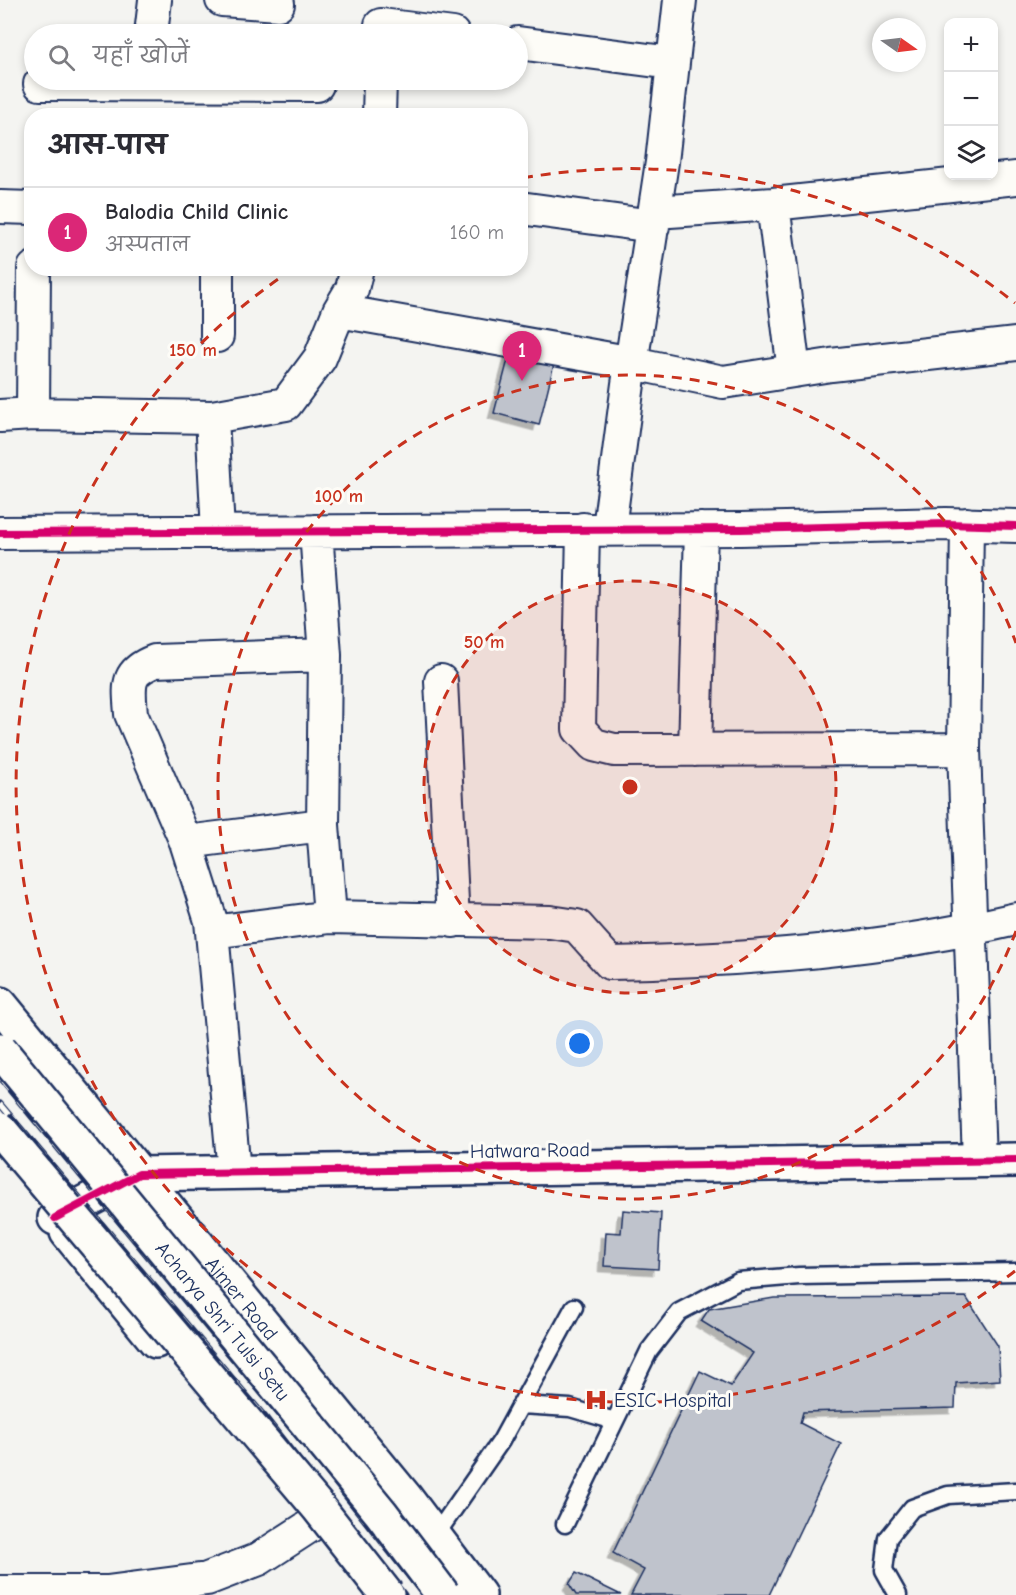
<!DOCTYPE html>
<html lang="hi">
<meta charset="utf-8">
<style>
:root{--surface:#fff;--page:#f2f2f3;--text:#2b2b33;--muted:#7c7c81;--line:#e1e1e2;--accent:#db2777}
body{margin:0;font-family:"Comic Neue","Playpen Sans Deva",sans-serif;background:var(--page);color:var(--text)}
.controls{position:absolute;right:18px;top:18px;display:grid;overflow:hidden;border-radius:12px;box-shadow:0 3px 9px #0003}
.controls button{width:54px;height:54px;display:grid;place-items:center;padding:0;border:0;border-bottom:2px solid var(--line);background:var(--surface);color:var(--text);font:30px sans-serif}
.compass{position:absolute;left:872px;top:18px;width:54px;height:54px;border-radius:50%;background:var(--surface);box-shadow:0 3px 9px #0003;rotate:104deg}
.you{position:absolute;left:580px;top:1044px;width:21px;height:21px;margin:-15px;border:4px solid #fff;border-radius:50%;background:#1a73e8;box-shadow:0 0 0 9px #1a73e833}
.badge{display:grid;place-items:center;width:39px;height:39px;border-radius:50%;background:var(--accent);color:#fff;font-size:20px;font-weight:700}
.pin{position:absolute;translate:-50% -50px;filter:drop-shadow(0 2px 3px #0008)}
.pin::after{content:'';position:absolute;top:32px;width:21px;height:18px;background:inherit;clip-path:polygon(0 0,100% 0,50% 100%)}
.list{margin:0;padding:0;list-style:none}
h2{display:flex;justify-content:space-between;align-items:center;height:78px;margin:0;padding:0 24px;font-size:26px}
h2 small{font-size:20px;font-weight:400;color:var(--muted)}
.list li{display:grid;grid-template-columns:39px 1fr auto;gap:18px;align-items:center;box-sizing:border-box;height:90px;padding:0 24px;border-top:2px solid var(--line)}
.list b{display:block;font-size:22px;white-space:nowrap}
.list p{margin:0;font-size:20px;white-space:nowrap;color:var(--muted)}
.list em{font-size:20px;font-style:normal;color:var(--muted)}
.icon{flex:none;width:33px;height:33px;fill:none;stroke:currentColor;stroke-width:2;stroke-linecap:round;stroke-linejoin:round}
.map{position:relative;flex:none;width:1016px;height:1595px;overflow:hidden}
.search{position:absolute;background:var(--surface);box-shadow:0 3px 9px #0003;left:24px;top:24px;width:504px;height:66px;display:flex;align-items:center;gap:15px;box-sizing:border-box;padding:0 21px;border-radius:33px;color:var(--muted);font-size:22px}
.panel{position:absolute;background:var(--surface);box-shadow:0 3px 9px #0003;left:24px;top:108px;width:504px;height:168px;border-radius:24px}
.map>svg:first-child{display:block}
.building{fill:#bfc3cc;stroke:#1b2f5e;stroke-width:1.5;filter:url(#shadow)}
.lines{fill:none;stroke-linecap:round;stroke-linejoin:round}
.service-casing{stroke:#1b2f5e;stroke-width:21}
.minor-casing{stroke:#1b2f5e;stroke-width:36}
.tertiary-casing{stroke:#1b2f5e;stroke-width:38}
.trunk-casing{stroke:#1b2f5e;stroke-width:38}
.service{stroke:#fdfcf7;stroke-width:16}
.minor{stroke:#fdfcf7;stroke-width:32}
.tertiary{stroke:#fdfcf7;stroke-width:33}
.trunk{stroke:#fdfcf7;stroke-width:33}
.rail-casing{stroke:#1b2f5e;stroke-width:7}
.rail{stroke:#fdfcf7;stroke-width:4.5;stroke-dasharray:14;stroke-linecap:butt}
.trunk-bridge-casing{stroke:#1b2f5e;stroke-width:38;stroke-linecap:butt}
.trunk-bridge{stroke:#fdfcf7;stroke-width:33}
.cycleway-casing{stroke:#fdfcf7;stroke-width:11}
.cycleway{stroke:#d6006c;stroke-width:8}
.ring{fill:none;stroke:#c8321e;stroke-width:3;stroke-dasharray:10 8}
.labels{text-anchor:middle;stroke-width:6;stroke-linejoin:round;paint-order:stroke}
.street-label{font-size:20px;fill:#1b2f5e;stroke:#fdfcf7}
.poi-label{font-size:20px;fill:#1b2f5e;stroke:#fdfcf7;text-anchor:start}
.centre{fill:#c8321e;stroke:#fdfcf7;stroke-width:3}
.ring-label{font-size:18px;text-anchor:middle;font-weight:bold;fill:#c8321e;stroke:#fdfcf7;stroke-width:6;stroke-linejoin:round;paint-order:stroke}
</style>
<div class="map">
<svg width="1016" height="1595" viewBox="0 0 1016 1595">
<defs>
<filter id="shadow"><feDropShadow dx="-5.5" dy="5.5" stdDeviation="0" flood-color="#0004"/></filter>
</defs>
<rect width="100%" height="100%" fill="#f4f4f1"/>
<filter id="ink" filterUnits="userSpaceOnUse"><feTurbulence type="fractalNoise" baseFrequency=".0167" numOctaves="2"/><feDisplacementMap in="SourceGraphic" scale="12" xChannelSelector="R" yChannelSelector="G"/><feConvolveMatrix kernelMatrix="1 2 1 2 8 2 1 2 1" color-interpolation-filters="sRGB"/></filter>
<g filter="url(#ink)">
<path class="building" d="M510 352 554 364 539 425 494 413Z
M623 1210 661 1213 658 1269 604 1266 606 1232 621 1233Z
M966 1297 998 1346 1000 1380 956 1383 955 1408 803 1412 800 1423 841 1444 769 1595H631L644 1570 613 1553 700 1371 731 1386 753 1353 701 1321 709 1309 774 1298Z
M576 1573 621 1595H576L569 1584Z"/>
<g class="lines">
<g class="service-casing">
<path id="service" d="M521 1405 570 1408 615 1421
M565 1524 649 1351 679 1312 738 1281 799 1276 1016 1272
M435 1536 501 1441 574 1307
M898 1595 884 1570 888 1538 912 1508 948 1495 1016 1491"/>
</g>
<g class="minor-casing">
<path id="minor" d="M222 0 278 4
M381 25 453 34
M151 34 155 0
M518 43 672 63
M40 84 317 85
M379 116 380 80
M0 207 32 208
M520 208 653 226
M655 212 773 204
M34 268 33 414 212 417 286 404 320 358 339 311 352 289 357 268
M339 311 633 363 723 382 831 365 1016 344
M217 336V268
M794 371 773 204 1016 178
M0 416 33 414
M212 417 218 532
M609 528 628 384 662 162 680 0
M583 529 579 729 594 745 614 750 964 749 967 524
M0 533 741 529 946 524 1016 526
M441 681 453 921
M964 749 979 1160
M695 750 701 529
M186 842 323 825
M330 917 550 922 577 926 610 963C747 960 883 950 1016 919
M212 932 330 917 323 825 325 655 316 531
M234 1172 211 921 186 842 131 714C129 686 125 672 155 661L325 655
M0 1592H107L207 1579 259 1559 313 1524"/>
</g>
<g class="tertiary-casing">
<path id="tertiary" d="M55 1218 139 1174 1016 1160"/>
</g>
<g class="trunk-casing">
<g id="trunk">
<path id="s1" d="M0 1004 405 1497 479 1595"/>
<path d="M67 1232 156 1341"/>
</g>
</g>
<use href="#service" class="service"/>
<use href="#minor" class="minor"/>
<use href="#tertiary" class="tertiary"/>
<use href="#trunk" class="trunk"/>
<g class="rail-casing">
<path id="rail" d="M0 1078 324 1468 424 1595
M0 1104 264 1416 404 1595"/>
</g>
<use href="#rail" class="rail"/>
<g class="trunk-bridge-casing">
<g id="trunk-bridge">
<path id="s2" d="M0 1050 381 1513 443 1595"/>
<path d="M0 1130 318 1507 387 1595"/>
</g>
</g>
<use href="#trunk-bridge" class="trunk-bridge"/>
<g class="cycleway-casing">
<path id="cycleway" d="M0 533 741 529 946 524 1016 526
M55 1218 139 1174 1016 1160"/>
</g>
<use href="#cycleway" class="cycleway"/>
</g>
</g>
<circle cx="630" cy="787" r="206" fill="#c8321e" fill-opacity=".12"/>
<g class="ring">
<circle cx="630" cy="787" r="206"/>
<path d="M1016 931A412 412 0 1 1 1016 643"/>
<path d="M1015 1271A618 618 0 1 1 293 269M523 178A618 618 0 0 1 1015 303"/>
</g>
<defs>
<g id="hospital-bare" transform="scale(1.8)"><path d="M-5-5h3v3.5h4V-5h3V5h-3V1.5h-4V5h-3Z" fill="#c8321e" stroke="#fdfcf7" stroke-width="2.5" paint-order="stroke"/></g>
</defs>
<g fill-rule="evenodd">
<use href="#hospital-bare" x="596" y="1400"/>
</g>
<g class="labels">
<g class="street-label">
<text transform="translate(530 1150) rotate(-1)" y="7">Hatwara Road</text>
<text dy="7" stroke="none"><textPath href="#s1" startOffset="381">Ajmer Road</textPath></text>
<text dy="7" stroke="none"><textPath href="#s2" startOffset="351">Acharya Shri Tulsi Setu</textPath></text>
</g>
<g class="poi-label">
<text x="614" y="1407">ESIC Hospital</text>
</g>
</g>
<circle cx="630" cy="787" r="9" class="centre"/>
<g class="ring-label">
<text x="193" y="356">150 m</text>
<text x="339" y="502">100 m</text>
<text x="484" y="648">50 m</text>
</g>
</svg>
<div class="controls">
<button>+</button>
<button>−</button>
<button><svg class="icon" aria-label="layers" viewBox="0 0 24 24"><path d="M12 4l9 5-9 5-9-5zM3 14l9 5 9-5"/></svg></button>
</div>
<svg class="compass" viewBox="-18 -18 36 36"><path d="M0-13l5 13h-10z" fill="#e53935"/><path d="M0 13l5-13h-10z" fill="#7c7c81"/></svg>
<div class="you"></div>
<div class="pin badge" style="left:522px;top:381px">1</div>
<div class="search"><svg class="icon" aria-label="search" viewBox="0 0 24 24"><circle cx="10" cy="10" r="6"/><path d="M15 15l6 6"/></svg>यहाँ खोजें</div>
<section class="panel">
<h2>आस-पास<small></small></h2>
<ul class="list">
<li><span class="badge">1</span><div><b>Balodia Child Clinic</b><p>अस्पताल</p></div><em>160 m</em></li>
</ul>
</section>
</div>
